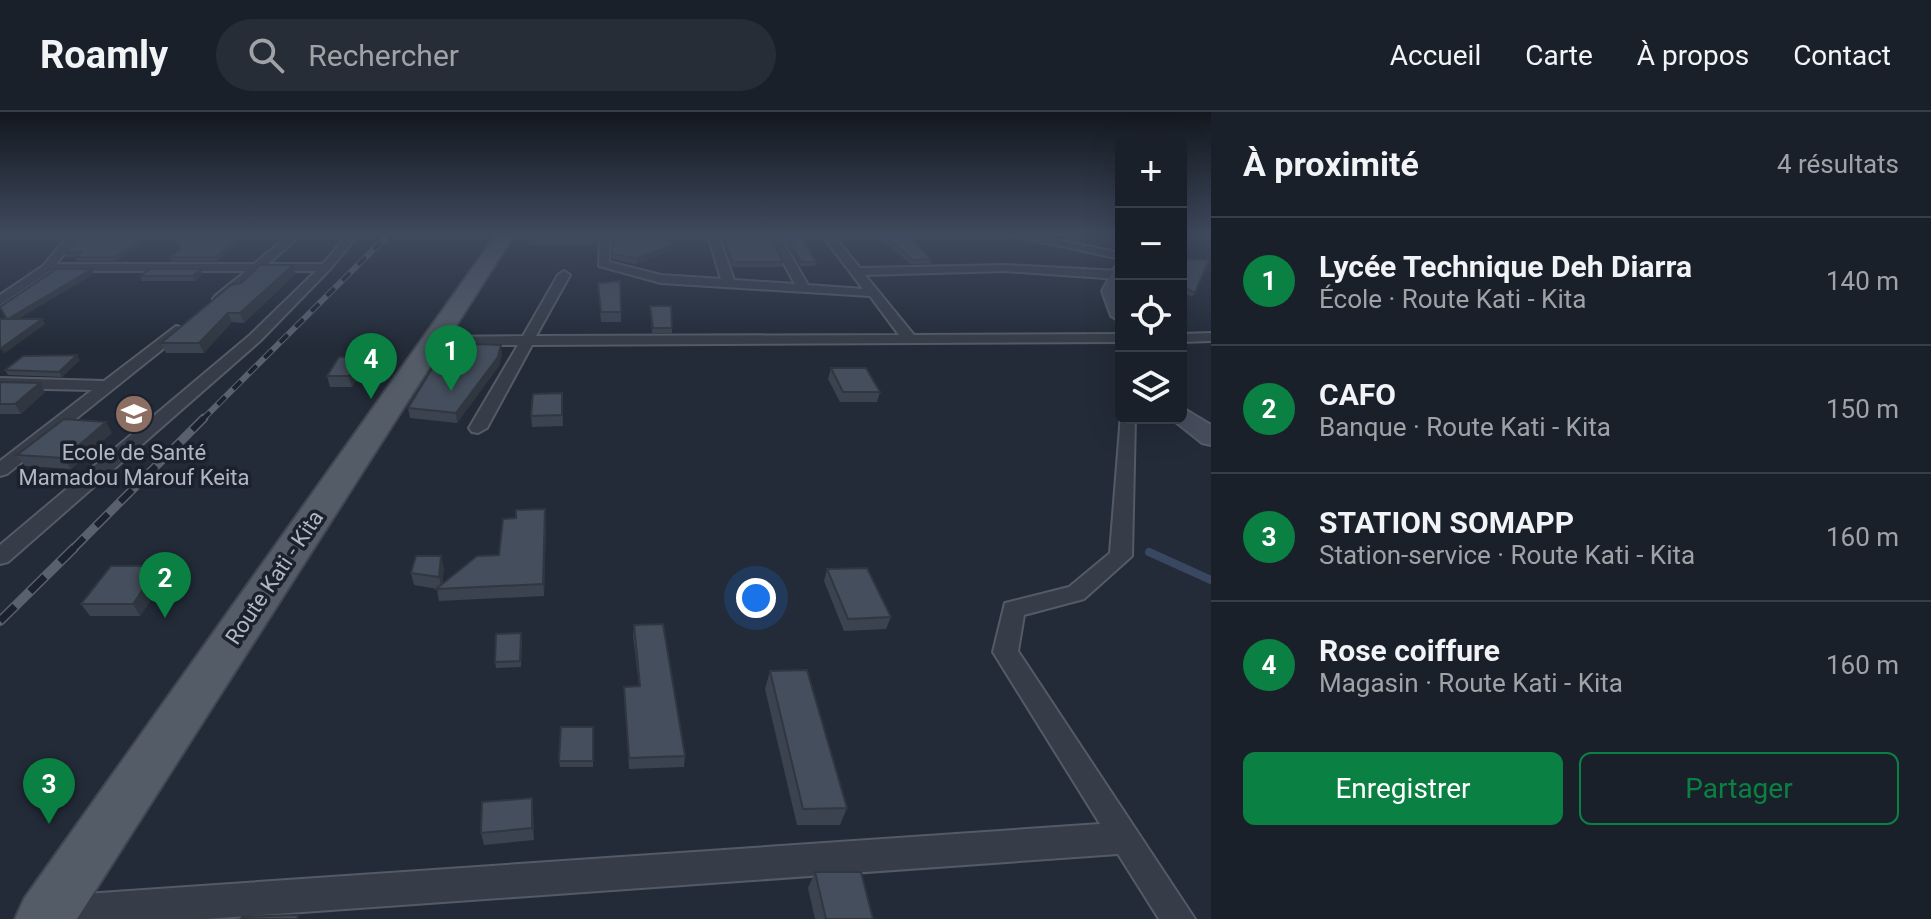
<!DOCTYPE html>
<html lang="fr">
<meta charset="utf-8">
<style>
:root{--surface:#1a202a;--page:#272d36;--text:#f1f3f6;--muted:#9fa3a8;--line:#383e47;--accent:#0b8043}
body{margin:0;font-family:Roboto,sans-serif;background:var(--page);color:var(--text)}
.controls{position:absolute;right:24px;top:24px;display:grid;overflow:hidden;border-radius:12px;box-shadow:0 8px 32px #0002}
.controls button{width:72px;height:72px;display:grid;place-items:center;padding:0;border:0;border-bottom:2px solid var(--line);background:var(--surface);color:var(--text);font:40px sans-serif}
.you{position:absolute;left:756px;top:486px;width:28px;height:28px;margin:-20px;border:6px solid #fff;border-radius:50%;background:#1a73e8;box-shadow:0 0 0 12px #1a73e833}
.badge{display:grid;place-items:center;width:52px;height:52px;border-radius:50%;background:var(--accent);color:#fff;font-size:26px;font-weight:700}
.pin{position:absolute;translate:-50% -66px;filter:drop-shadow(0 2px 4px #0008)}
.pin::after{content:'';position:absolute;top:42px;width:28px;height:24px;background:inherit;clip-path:polygon(0 0,100% 0,50% 100%)}
.list{margin:0;padding:0;list-style:none}
h2{display:flex;justify-content:space-between;align-items:center;height:104px;margin:0;padding:0 32px;font-size:34px}
h2 small{font-size:26px;font-weight:400;color:var(--muted)}
.list li{display:grid;grid-template-columns:52px 1fr auto;gap:24px;align-items:center;box-sizing:border-box;height:128px;padding:0 32px;border-top:2px solid var(--line)}
.list b{display:block;font-size:30px;white-space:nowrap}
.list p{margin:0;font-size:26px;white-space:nowrap;color:var(--muted)}
.list em{font-size:26px;font-style:normal;color:var(--muted)}
.actions{display:flex;gap:16px;padding:24px 32px}
.actions a{flex:1;padding:18px 0;border:2px solid var(--accent);border-radius:12px;text-align:center;font-size:28px;color:var(--accent)}
.actions .main{background:var(--accent);color:#fff}
.icon{flex:none;width:44px;height:44px;fill:none;stroke:currentColor;stroke-width:2;stroke-linecap:round;stroke-linejoin:round}
.map{position:relative;flex:none;width:1211px;height:807px;overflow:hidden}
header{display:flex;align-items:center;gap:48px;box-sizing:border-box;height:112px;padding:0 40px;background:var(--surface);border-bottom:2px solid var(--line)}
header strong{font-size:38px}
nav{display:flex;gap:44px;margin-inline-start:auto;font-size:28px}
.search{width:560px;height:72px;background:var(--page);display:flex;align-items:center;gap:20px;box-sizing:border-box;padding:0 28px;border-radius:44px;color:var(--muted);font-size:30px}
main{display:flex}
aside{flex:1;background:var(--surface)}
.map>svg:first-child{display:block}
.lines{fill:none;stroke-linecap:round;stroke-linejoin:round}
.stream{stroke:#394860;stroke-width:8}
.street-casing{stroke:#545b66;stroke-width:4}
.secondary-casing{stroke:#545b66;stroke-width:4}
.primary-casing{stroke:#404651;stroke-width:4}
.street{fill:#363d48;fill-rule:evenodd}
.secondary{fill:#454c5b;fill-rule:evenodd}
.primary{fill:#545c68;fill-rule:evenodd}
.rail-far2-casing{stroke:#59616f;stroke-width:6}
.rail-far1-casing{stroke:#59616f;stroke-width:9}
.rail-casing{stroke:#59616f;stroke-width:10}
.rail-far2{stroke:#1c222d;stroke-width:4;stroke-dasharray:11;stroke-linecap:butt}
.rail-far1{stroke:#1c222d;stroke-width:6;stroke-dasharray:17;stroke-linecap:butt}
.rail{stroke:#1c222d;stroke-width:7;stroke-dasharray:21;stroke-linecap:butt}
.wall{fill:#3a434f}
.shaded-wall{fill:#303740}
.building{fill:#444e5c;stroke:#303740;stroke-width:2}
.labels{text-anchor:middle;stroke-width:7;stroke-linejoin:round;paint-order:stroke}
.poi-label{font-size:22px;fill:#b1b8c4;stroke:#1c222d}
.street-label{font-size:22px;fill:#b1b8c4;stroke:#1c222d}
</style>
<header>
<strong>Roamly</strong>
<div class="search"><svg class="icon" aria-label="search" viewBox="0 0 24 24"><circle cx="10" cy="10" r="6"/><path d="M15 15l6 6"/></svg>Rechercher</div>
<nav><a>Accueil</a><a>Carte</a><a>À propos</a><a>Contact</a></nav>
</header>
<main>
<div class="map">
<svg width="1211" height="807" viewBox="0 0 1211 807">
<rect width="100%" height="100%" fill="#232b38"/>
<g class="lines">
<path class="stream" d="M1149 440 1211 468"/>
<g class="street-casing">
<path id="street" d="M0 123H6L0 127Z
M69 123H80L56 152H254L289 123H301L268 152H323L347 123H358L330 157 260 229 8 450 0 452V433L250 223 316 159H260L219 191 213 187 215 184 246 159H50L0 193V183L43 154Z
M600 123H610L609 150 661 163 721 167 708 123H718L734 168 795 172 768 123H779L808 173 863 177 822 123H833L860 156 1005 153 1119 159V167L1005 159 865 163 914 223 1121 222V230L532 233 487 316 478 321 472 320 469 316 518 233H434L427 229 434 225 523 224 558 163 564 159 570 163 536 224 899 223 870 184 661 171 599 154Z
M1009 123H1033L1121 141V147Z
M176 214 188 217 7 362 0 364V349L92 278 0 276V266L104 269Z
M1211 221V229L1181 230V222Z
M1121 303V306H1135L1132 444 1084 487 1024 503 1018 539 1195 807H1159L1118 742 206 807H42L39 801 44 789 56 784 1100 712 993 540 1005 491 1069 475 1110 441Z"/>
</g>
<g class="secondary-casing">
<path id="secondary" d="M1121 154V210L1111 204 1102 179 1115 155Z
M1181 295 1211 313V333L1202 331 1172 307 1181 306Z"/>
</g>
<g class="primary-casing">
<path id="primary" d="M496 123H514L77 807H15L24 787Z"/>
</g>
<use href="#street" class="street"/>
<use href="#secondary" class="secondary"/>
<use href="#primary" class="primary"/>
<g class="rail-far2-casing">
<path id="rail-far2" d="M202 308 388 123"/>
</g>
<g class="rail-far1-casing">
<path id="rail-far1" d="M72 438 204 306"/>
</g>
<g class="rail-casing">
<path id="rail" d="M0 509 74 436"/>
</g>
<use href="#rail-far2" class="rail-far2"/>
<use href="#rail-far1" class="rail-far1"/>
<use href="#rail" class="rail"/>
</g>
<path class="wall" d="M84 123H159L116 149H77L75 145H68L66 141Z
M171 123H209L204 127H236L238 131 217 149H171L170 145 180 138Z
M598 123 597 133H529V128Z
M611 123H666L671 133V138L636 152 612 147V133Z
M721 123H768L783 150 782 155H732Z
M783 123H800L816 150 815 154H801Z
M876 123H908L931 147 930 152H911Z
M1181 147 1195 181 1192 185 1181 179Z
M293 153 295 162 244 211 232 210 204 241H166L161 231 241 171Z
M203 162 195 169H142L140 164Z
M598 171 621 200V210H601Z
M650 194 672 216V221H652Z
M502 242 499 254 457 311 410 306 408 296 467 258Z
M80 248 62 265 8 263 5 258Z
M363 256 352 275H330L327 264Z
M831 256 880 280 877 290H840L828 267Z
M0 270 45 280 21 302H0Z
M562 281 563 314 532 315 531 304Z
M112 321 71 357 25 354 17 343Z
M546 409 544 484 439 489 437 477 414 473 411 461 444 456 442 472 499 443Z
M159 454 166 466 140 504H90L81 492Z
M827 457 891 505 886 517 844 519 824 469Z
M634 513 685 644 684 655 629 657 624 575 639 574 633 524Z
M522 527 521 555 496 556 495 550Z
M770 559 847 696 840 713H797L765 577Z
M593 615V655H560L559 649Z
M532 686 533 697 534 728 484 733 481 721Z
M815 760 873 807H815L808 776Z"/>
<path class="shaded-wall" d="M150 123H159L116 149 114 145Z
M236 127 238 131 217 149 216 145Z
M671 133V138L636 152 637 146Z
M293 153 295 162 244 211 240 201Z
M92 157 94 162 10 212 8 207Z
M201 157 203 162 195 169 193 164Z
M228 201 232 210 204 241 199 231Z
M42 207 45 212 4 242 1 237Z
M501 233 502 242 499 254 457 311 456 301Z
M77 243 80 248 62 265 59 260Z
M360 245 363 256 352 275 349 264Z
M40 271 45 280 21 302 15 292Z
M106 310 112 321 71 357 64 346Z
M545 397 546 409 544 484 543 472Z
M441 444 444 456 442 477 439 465Z
M159 454 166 466 140 504 133 492Z
M532 686 533 697 534 728 532 716Z"/>
<path class="building" d="M84 123H150L114 145H75L83 140 66 141Z
M172 123H202L197 127H236L216 145H170L181 137Z
M531 123H597V128H529Z
M612 123H666L671 133 637 146 612 142V132L618 129H613Z
M723 123H768L783 150H733Z
M786 123H800L816 150H801Z
M883 123H908L931 147 913 148Z
M1181 147 1209 148 1195 181 1181 173Z
M260 153H293L240 201H228L199 231H161L231 173 241 171Z
M56 157H92L8 207H42L0 237V207H7L0 195Z
M150 157H201L193 164H140Z
M620 169 621 200H601L598 171Z
M650 194H671L672 216H653Z
M476 232 501 233 498 245 456 301 408 296 433 255 467 258Z
M77 243 59 260 5 258 23 244Z
M339 245H360L349 264H327Z
M831 256H866L880 280H843Z
M0 270 40 271 15 292H0Z
M562 281V303L531 304 533 282Z
M64 307 106 310 64 346 17 343Z
M545 397 543 472 436 477 477 444 499 443 503 407 516 406V398Z
M416 444H441L439 465 411 461Z
M111 454H159L133 492H81Z
M867 456 891 505 848 507 827 457Z
M663 512 685 644 629 646 624 575 640 574 634 513Z
M521 521 520 549 495 550 496 522Z
M807 558 847 696 803 697 770 559Z
M561 615H593V649H559Z
M532 686V716L481 721 482 690Z
M815 760H861L873 807H826Z
M298 803 297 807H241L242 805Z"/>
<linearGradient id="sky" x2="0" y2="1"><stop stop-color="#13181f"/><stop offset="0.52" stop-color="#3f4a5e"/><stop offset="1" stop-color="#3f4a5e" stop-opacity="0"/></linearGradient>
<rect width="1211" height="236" fill="url(#sky)"/>
<defs>
<g id="school-disc" transform="scale(2)"><circle r="9.5" fill="#8d6e63" stroke="#1c222d"/><path d="M0-5L7-2L0 1L-7-2ZM-4 1L0 2.5L4 1V4Q0 6-4 4Z" fill="#fff"/></g>
</defs>
<g fill-rule="evenodd">
<use href="#school-disc" x="134" y="302"/>
</g>
<g class="labels">
<g class="poi-label">
<text x="134" y="348">Ecole de Santé<tspan x="134" dy="25">Mamadou Marouf Keita</tspan></text>
</g>
<g class="street-label">
<text transform="translate(274 465) rotate(-56)" y="8">Route Kati - Kita</text>
</g>
</g>
</svg>
<div class="controls">
<button>+</button>
<button>−</button>
<button><svg class="icon" aria-label="locate" viewBox="0 0 24 24"><circle cx="12" cy="12" r="6"/><path d="M12 2v4M12 18v4M2 12h4M18 12h4"/></svg></button>
<button><svg class="icon" aria-label="layers" viewBox="0 0 24 24"><path d="M12 4l9 5-9 5-9-5zM3 14l9 5 9-5"/></svg></button>
</div>
<div class="you"></div>
<div class="pin badge" style="left:451px;top:279px">1</div>
<div class="pin badge" style="left:165px;top:506px">2</div>
<div class="pin badge" style="left:49px;top:712px">3</div>
<div class="pin badge" style="left:371px;top:287px">4</div>
</div>
<aside>
<h2>À proximité<small>4 résultats</small></h2>
<ul class="list">
<li><span class="badge">1</span><div><b>Lycée Technique Deh Diarra</b><p>École · Route Kati - Kita</p></div><em>140 m</em></li>
<li><span class="badge">2</span><div><b>CAFO</b><p>Banque · Route Kati - Kita</p></div><em>150 m</em></li>
<li><span class="badge">3</span><div><b>STATION SOMAPP</b><p>Station-service · Route Kati - Kita</p></div><em>160 m</em></li>
<li><span class="badge">4</span><div><b>Rose coiffure</b><p>Magasin · Route Kati - Kita</p></div><em>160 m</em></li>
</ul>
<div class="actions"><a class="main">Enregistrer</a><a>Partager</a></div>
</aside>
</main>
